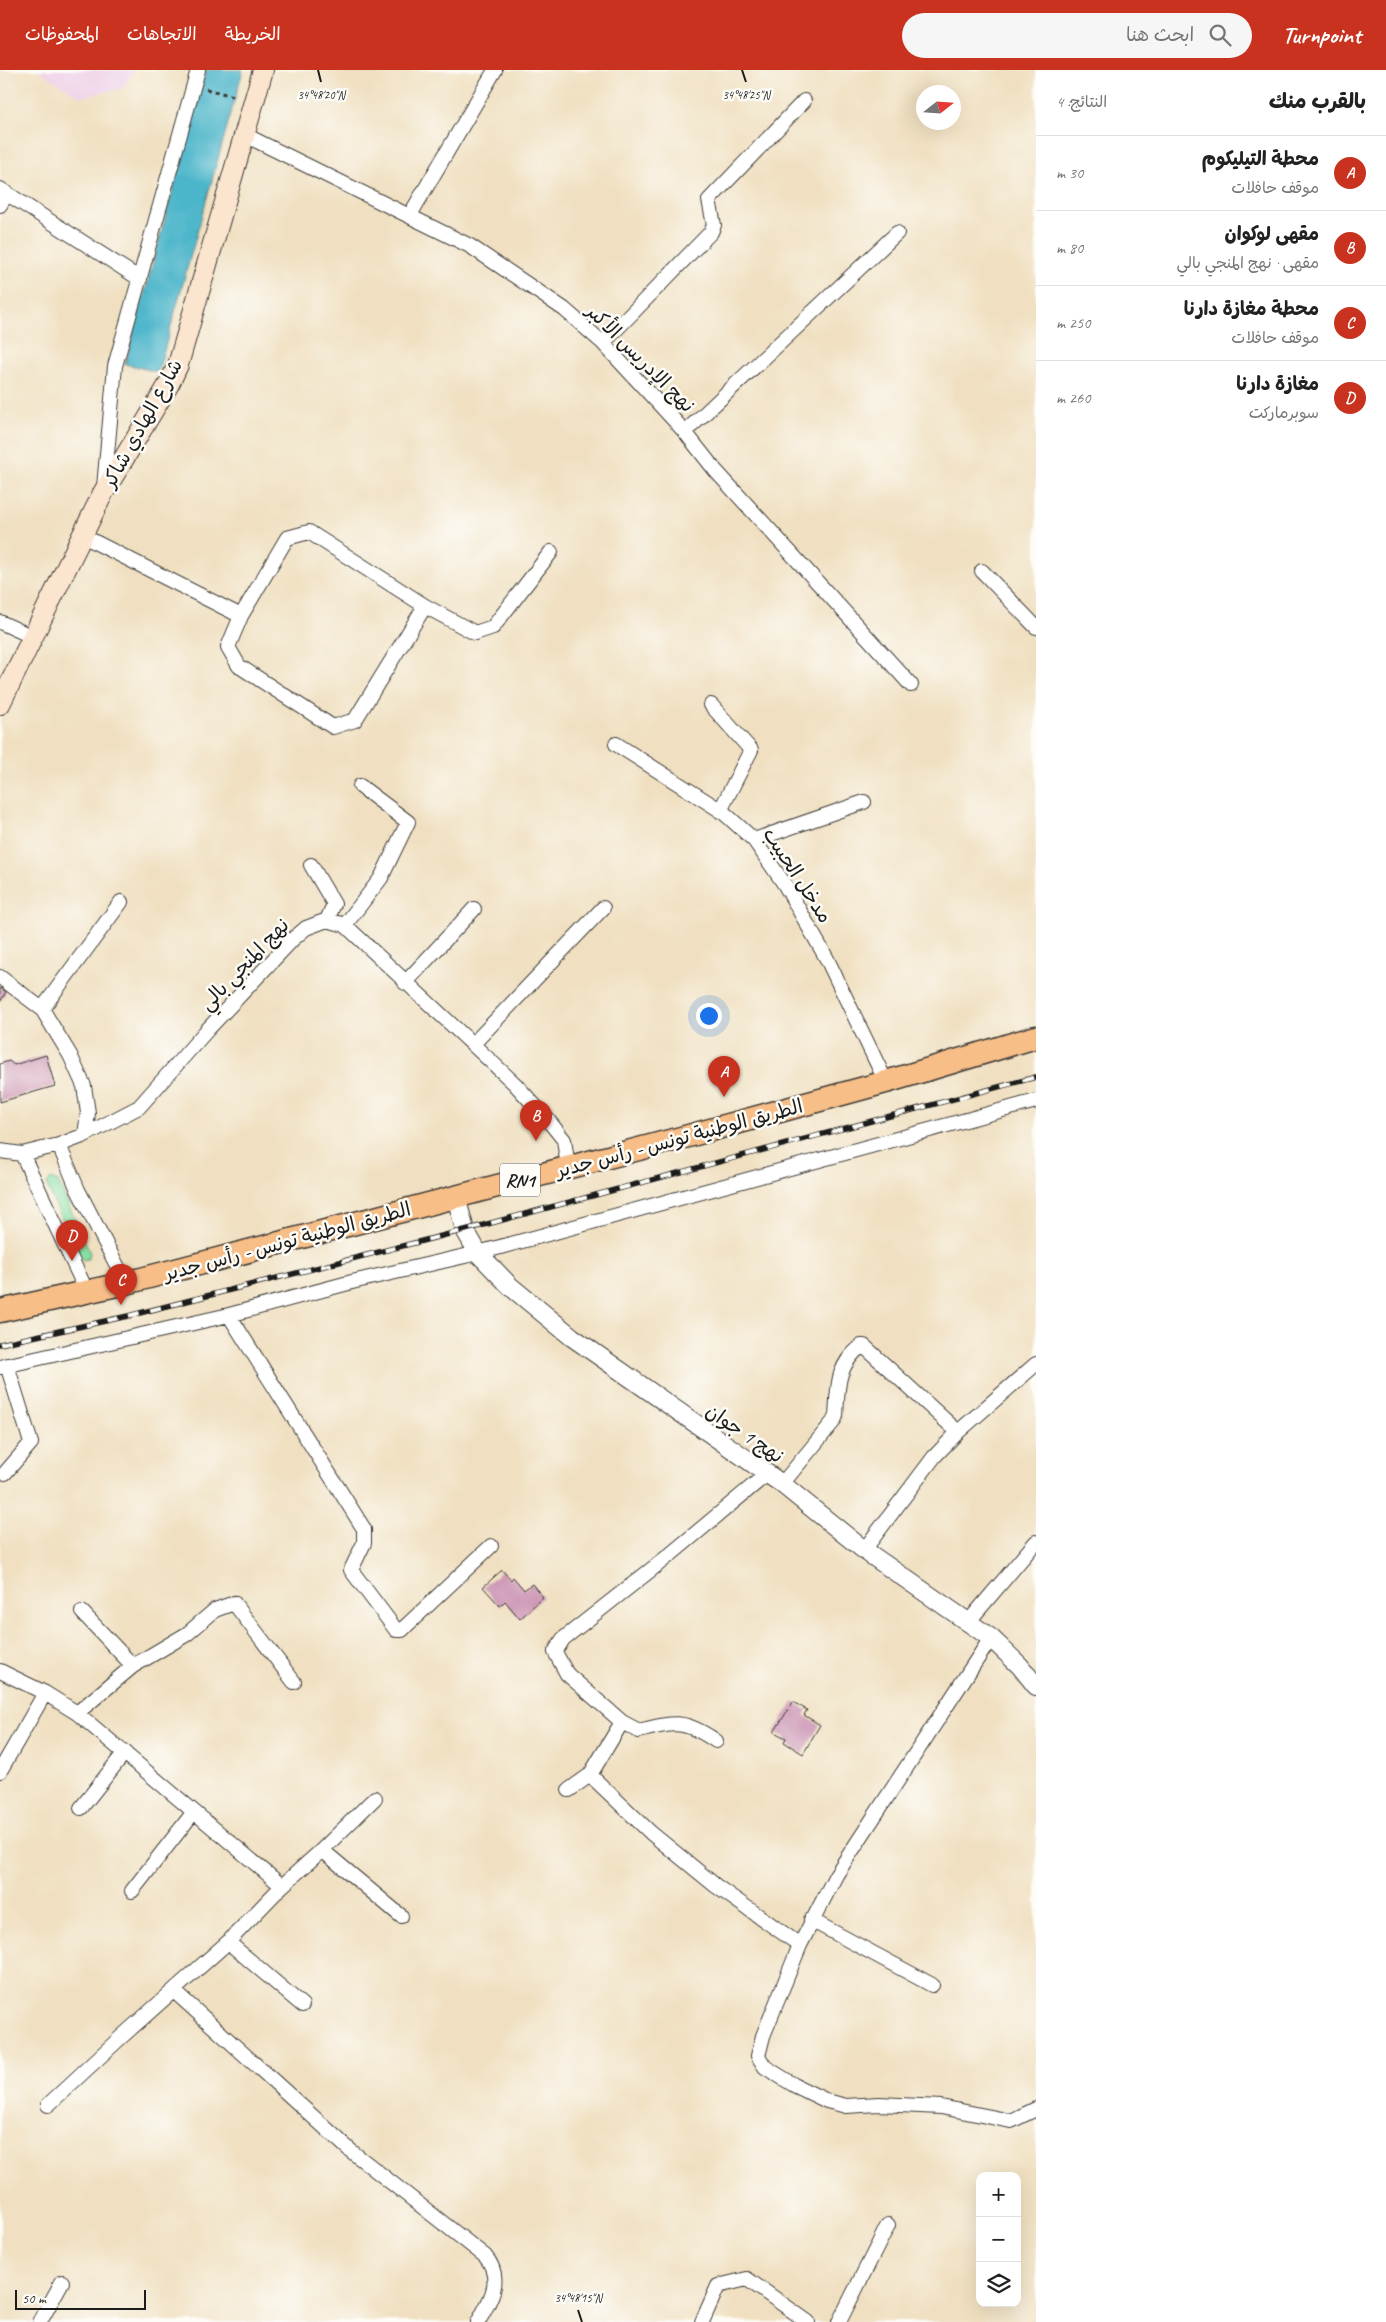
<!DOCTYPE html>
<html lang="ar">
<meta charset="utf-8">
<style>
:root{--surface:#fff;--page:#f6f6f6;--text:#222;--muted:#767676;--line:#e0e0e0;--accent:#c8321e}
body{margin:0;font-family:Caveat,"Playpen Sans Arabic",sans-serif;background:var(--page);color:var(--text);direction:rtl}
.controls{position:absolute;right:15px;bottom:15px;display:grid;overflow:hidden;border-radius:10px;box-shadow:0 5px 20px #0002}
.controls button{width:45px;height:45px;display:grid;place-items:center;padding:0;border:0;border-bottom:1px solid var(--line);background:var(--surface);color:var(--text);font:25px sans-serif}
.compass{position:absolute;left:916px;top:15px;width:45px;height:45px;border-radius:50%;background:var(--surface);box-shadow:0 5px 20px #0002;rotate:73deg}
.scale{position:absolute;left:15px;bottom:12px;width:131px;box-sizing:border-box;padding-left:5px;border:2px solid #1c1c1c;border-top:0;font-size:14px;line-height:18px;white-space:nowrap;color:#1c1c1c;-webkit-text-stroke:4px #fdfcf7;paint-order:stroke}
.you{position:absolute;left:708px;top:945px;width:18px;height:18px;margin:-12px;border:4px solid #fff;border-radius:50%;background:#1a73e8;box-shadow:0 0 0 8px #1a73e833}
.badge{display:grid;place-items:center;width:32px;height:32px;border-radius:50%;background:var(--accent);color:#fff;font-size:16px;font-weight:700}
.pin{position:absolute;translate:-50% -41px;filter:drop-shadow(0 1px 2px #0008)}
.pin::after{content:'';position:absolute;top:26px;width:18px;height:15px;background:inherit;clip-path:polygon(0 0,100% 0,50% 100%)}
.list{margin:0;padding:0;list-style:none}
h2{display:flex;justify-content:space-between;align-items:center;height:65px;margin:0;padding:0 20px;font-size:21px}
h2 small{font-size:16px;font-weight:400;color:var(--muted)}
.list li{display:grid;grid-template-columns:32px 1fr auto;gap:15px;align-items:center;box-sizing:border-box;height:75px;padding:0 20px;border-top:1px solid var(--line)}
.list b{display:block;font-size:19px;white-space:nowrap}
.list p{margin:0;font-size:16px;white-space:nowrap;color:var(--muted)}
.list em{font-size:16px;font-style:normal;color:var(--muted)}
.icon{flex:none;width:28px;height:28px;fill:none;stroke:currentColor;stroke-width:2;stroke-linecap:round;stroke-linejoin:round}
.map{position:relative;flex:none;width:1036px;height:2252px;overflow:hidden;direction:ltr}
header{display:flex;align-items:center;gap:30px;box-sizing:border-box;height:70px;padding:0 25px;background:var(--accent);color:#fff}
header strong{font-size:24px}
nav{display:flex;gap:28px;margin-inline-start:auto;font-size:18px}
.search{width:350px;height:45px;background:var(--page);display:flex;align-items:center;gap:12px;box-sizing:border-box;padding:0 18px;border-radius:28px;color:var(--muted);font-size:19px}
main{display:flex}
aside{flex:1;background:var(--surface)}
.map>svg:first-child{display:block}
.built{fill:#eed0e8}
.green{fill:#85dea3;stroke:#507d60}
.water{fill:#4cb5ca;stroke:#346873}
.building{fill:#ca93b2}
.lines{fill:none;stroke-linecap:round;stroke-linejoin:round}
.minor-casing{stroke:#3c3935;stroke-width:16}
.tertiary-casing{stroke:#3c3935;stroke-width:20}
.secondary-casing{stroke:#3c3935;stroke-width:22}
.primary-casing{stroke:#3c3935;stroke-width:25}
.path{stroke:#3c3935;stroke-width:3;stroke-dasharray:4 4;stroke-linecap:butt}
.minor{stroke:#fff;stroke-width:14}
.tertiary{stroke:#fff;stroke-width:18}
.secondary{stroke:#fce5cf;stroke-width:20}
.primary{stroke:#f7be88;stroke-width:22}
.rail-casing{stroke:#1c1c1c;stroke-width:5.5}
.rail{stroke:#fdfcf7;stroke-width:4;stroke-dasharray:11;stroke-linecap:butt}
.ticks{fill:none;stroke:#1c1c1c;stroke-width:2}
.labels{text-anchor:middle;stroke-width:5;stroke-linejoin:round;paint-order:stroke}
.shield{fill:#fdfcf7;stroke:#605f5e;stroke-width:1}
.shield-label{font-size:19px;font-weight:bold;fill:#1c1c1c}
.street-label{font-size:20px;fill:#1c1c1c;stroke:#fdfcf7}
.ticks-label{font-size:12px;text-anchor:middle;fill:#1c1c1c;stroke:#fdfcf7;stroke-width:5;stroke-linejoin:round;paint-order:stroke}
</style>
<header>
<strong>Turnpoint</strong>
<div class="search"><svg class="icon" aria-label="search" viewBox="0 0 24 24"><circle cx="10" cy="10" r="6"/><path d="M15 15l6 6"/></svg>ابحث هنا</div>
<nav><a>الخريطة</a><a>الاتجاهات</a><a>المحفوظات</a></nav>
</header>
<main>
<aside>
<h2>بالقرب منك<small>النتائج: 4</small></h2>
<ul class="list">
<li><span class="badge">A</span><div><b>محطة التيليكوم</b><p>موقف حافلات</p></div><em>30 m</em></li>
<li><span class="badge">B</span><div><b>مقهى لوكوان</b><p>مقهى · نهج المنجي بالي</p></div><em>80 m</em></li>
<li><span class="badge">C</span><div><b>محطة مغازة دارنا</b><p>موقف حافلات</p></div><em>250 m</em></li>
<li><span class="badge">D</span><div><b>مغازة دارنا</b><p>سوبرماركت</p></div><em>260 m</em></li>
</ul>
</aside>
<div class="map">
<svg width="1036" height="2252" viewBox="0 0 1036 2252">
<rect width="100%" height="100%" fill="#fdfcf7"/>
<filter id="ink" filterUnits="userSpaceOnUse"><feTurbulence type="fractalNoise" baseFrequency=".02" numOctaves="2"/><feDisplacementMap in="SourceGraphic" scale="10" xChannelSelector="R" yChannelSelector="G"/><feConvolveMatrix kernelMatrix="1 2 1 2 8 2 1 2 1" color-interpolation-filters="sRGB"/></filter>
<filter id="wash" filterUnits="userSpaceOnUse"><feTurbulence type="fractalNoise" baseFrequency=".0096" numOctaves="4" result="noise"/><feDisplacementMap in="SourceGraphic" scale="20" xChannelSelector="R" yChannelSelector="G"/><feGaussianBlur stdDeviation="1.12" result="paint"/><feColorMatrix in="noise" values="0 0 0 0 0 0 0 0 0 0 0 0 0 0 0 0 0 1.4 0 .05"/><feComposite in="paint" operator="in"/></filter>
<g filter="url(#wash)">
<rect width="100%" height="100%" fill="#f0e0c1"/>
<path class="built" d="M38 0H134L123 18 80 27Z"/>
<path class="green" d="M51 1109 58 1112 89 1180 90 1185 88 1189 83 1190 79 1186 48 1119 47 1113Z"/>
<path class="water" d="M206 0H243L158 302 125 294Z"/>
<g id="blocks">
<path class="building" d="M0 918 6 922 0 932Z
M46 985 55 1016 0 1032V994L9 991 14 995Z
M502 1500 511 1510 513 1507 524 1520 532 1514 543 1527 520 1549 505 1531 500 1536 483 1517Z
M793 1632 807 1640 804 1645 820 1655 803 1684 784 1672 786 1668 774 1662Z"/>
</g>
</g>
<g filter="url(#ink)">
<use href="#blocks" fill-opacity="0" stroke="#3c3935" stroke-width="1"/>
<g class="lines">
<g class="minor-casing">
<path id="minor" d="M245 65 470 176 564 239 603 273 685 362 715 400 911 615
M0 119 140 209
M0 135 7 124
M410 145 495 0
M603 273 711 162 714 155 709 130 804 31
M685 362 897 163
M104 417 115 296 198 0
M83 466 241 546
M982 501 1036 557
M425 536 355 650 333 657 239 596 228 577 241 546 287 468 309 462 425 536 475 563 493 557 551 482
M0 552 33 567
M711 635 751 680 720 741
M616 674 723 742 754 770 785 815 827 889 886 1012
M754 770 864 732
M311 795 334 834 327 850
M345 855 381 808 408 752 360 716
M0 907 42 939 70 985 84 1016 88 1043 85 1065
M405 913 474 839
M42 939 121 832
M473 974 603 838
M59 1075 78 1120 126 1213
M0 1081 22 1084 59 1075 85 1065 139 1037 208 959 293 869 306 858 327 850 345 855 515 1014 548 1050 564 1070 568 1097
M22 1084 87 1222
M229 1245 364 1459V1473L351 1500 396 1560H402L406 1556 491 1476
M0 1297 229 1245 352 1212 478 1183 1036 1031
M5 1403 31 1373 7 1295
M782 1414 833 1352 836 1346C838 1316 836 1297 861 1276H864L958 1362
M864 1480 934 1387 958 1362 1036 1294
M82 1542 133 1596
M969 1551 1036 1472
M991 1568 836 1805 800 1875 763 1966 758 1986 765 1997 794 2015 827 2031 846 2036 879 2034 941 2037 1011 2051 1036 2039
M0 1601 45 1623 77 1643 282 1816 322 1780 375 1728
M77 1643 133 1596 187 1564 215 1540 234 1533 294 1612
M716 1671C684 1649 675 1652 639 1661L622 1652 567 1604 555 1582 563 1569 671 1484 767 1404
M0 1701 45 1623
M590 1705 651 1763 716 1816 800 1875
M569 1720 590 1705 622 1652
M81 1738 125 1682
M322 1780 401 1846
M132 1821 193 1743
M811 1850 932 1915
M228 1872 302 1935
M174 1921 351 2081 485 2186C504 2208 491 2230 478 2252
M48 2035 119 1969 228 1872 282 1816
M40 2252 62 2212
M702 2252 718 2216 747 2209 808 2252
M839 2252 888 2155"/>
</g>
<g class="tertiary-casing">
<path id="tertiary" d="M456 1127 465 1160 478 1183 510 1216 572 1267 782 1414 864 1480 991 1568 1020 1596 1036 1616"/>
</g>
<g class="secondary-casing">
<path id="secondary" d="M0 634 103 423 169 314 178 295 263 0"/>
</g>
<g class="primary-casing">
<path id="primary" d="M0 1241 126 1213 681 1068 886 1012 1036 967"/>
</g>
<path class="path" d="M206 19 237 27"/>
<use href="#minor" class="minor"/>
<use href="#tertiary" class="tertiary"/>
<use href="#secondary" class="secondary"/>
<use href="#primary" class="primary"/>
<g class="rail-casing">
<path id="rail" d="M0 1274 128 1246 465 1160 1036 1007"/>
</g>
<use href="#rail" class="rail"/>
</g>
</g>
<path class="ticks" d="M318 0 321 12M742 0 746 12M578 2240 582 2252"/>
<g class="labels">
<rect class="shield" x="500" y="1093.5" width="40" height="33" rx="4"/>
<g class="shield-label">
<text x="520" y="1117">RN1</text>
</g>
<g class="street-label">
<text transform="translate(641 288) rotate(45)" y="7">نهج الإدريس الأكبر</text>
<text transform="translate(142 353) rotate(-61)" y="7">شارع الهادي شاكر</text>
<text transform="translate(798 805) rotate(57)" y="7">مدخل الحبيب</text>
<text transform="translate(244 894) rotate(-46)" y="7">نهج المنجي بالي</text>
<text transform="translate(679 1068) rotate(-15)" y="7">الطريق الوطنية تونس - رأس جدير</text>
<text transform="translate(287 1171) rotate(-15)" y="7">الطريق الوطنية تونس - رأس جدير</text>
<text transform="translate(745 1363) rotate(34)" y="7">نهج 1 جوان</text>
</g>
</g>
<g class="ticks-label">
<text x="321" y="29">34°48'20"N</text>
<text x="746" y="29">34°48'25"N</text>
<text x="578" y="2232">34°48'15"N</text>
</g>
</svg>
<div class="controls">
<button>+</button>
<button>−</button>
<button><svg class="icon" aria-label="layers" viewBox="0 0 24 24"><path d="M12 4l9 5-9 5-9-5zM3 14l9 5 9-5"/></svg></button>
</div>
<svg class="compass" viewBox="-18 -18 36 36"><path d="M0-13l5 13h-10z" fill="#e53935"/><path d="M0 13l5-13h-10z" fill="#767676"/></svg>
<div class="scale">50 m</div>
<div class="you"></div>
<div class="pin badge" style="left:724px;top:1027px">A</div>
<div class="pin badge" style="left:536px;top:1071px">B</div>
<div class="pin badge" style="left:121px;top:1235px">C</div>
<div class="pin badge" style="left:72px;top:1191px">D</div>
</div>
</main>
